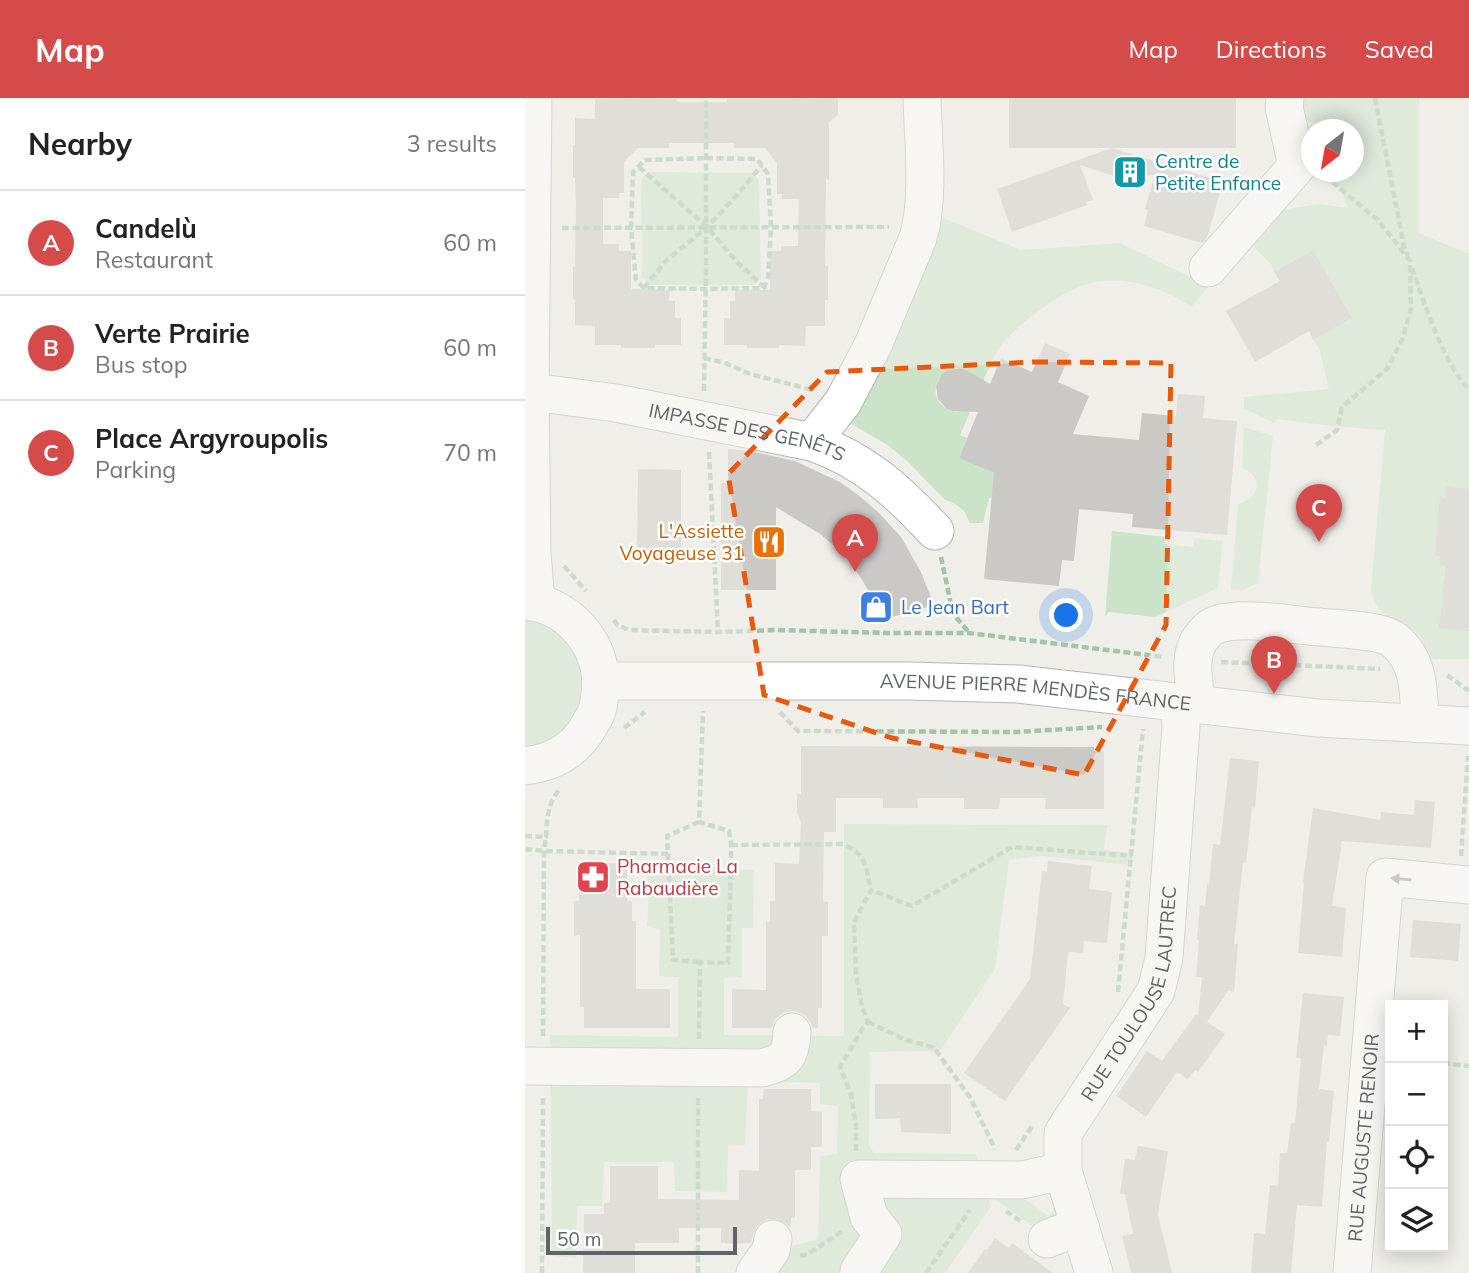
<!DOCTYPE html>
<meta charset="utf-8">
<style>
:root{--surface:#fff;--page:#f2f2f2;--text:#222;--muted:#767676;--line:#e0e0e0;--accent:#d54b4a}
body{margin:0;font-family:Mulish,sans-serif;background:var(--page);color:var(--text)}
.controls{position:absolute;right:21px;bottom:21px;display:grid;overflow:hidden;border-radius:0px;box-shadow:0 4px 18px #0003}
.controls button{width:63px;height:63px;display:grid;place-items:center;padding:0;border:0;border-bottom:2px solid var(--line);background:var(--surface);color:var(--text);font:35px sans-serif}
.compass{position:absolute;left:776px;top:21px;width:63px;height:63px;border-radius:50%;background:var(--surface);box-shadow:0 4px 18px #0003;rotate:211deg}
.scale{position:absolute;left:21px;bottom:18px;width:191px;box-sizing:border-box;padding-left:7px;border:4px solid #606367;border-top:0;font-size:19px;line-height:24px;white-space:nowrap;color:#606367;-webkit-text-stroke:5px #fff;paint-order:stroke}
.you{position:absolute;left:542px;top:518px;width:24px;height:24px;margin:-18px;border:5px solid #fff;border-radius:50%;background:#1a73e8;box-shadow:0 0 0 10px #1a73e833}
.badge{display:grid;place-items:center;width:46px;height:46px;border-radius:50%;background:var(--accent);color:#fff;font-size:23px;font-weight:700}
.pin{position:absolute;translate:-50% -58px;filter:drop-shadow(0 2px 4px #0008)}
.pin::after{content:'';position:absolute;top:37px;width:24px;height:21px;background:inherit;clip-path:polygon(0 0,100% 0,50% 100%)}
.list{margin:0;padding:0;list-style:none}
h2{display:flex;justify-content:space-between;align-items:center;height:91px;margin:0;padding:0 28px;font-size:30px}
h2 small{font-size:23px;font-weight:400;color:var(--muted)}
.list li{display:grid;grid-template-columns:46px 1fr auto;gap:21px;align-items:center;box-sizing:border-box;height:105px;padding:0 28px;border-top:2px solid var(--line)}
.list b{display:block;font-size:26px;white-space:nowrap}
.list p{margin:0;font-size:23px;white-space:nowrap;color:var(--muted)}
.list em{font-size:23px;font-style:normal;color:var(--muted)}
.icon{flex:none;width:38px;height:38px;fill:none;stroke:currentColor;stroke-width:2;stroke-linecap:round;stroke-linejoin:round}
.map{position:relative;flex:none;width:944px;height:1175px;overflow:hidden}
header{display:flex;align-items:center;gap:42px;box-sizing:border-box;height:98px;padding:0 35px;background:var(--accent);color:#fff}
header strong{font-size:33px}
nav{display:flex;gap:38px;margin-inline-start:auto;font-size:24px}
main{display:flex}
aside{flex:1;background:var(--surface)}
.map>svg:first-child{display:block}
.green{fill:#cbe4c9}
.building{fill:#cbc9c5}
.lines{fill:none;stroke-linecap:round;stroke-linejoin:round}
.minor-casing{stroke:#b3b5b9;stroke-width:39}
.path{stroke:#a2c4aa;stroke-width:4.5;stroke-dasharray:7 3.5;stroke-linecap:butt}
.minor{stroke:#fff;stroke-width:37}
.oneway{fill:#989a9c}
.marked{fill:none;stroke:#e8590c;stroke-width:5;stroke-dasharray:14 9;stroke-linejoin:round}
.labels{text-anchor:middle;stroke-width:5;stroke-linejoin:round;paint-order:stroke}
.culture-label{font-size:19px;fill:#0d838f;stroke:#fff;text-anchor:start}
.street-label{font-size:19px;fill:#606367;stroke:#fff}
.food-label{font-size:19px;fill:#c56008;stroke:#fff;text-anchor:end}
.shop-label{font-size:19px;fill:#366cbe;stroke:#fff;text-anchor:start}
.health-label{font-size:19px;fill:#be3a42;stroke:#fff;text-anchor:start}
</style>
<header>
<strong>Map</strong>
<nav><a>Map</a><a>Directions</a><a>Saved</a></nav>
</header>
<main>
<aside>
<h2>Nearby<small>3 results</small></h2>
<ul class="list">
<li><span class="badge">A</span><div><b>Candelù</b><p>Restaurant</p></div><em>60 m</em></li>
<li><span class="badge">B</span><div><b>Verte Prairie</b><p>Bus stop</p></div><em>60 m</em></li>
<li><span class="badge">C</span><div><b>Place Argyroupolis</b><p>Parking</p></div><em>70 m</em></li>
</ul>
</aside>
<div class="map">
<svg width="944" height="1175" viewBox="0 0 944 1175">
<rect width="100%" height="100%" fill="#f0eee9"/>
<path class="green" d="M747 0H894V135L944 156V561H904C901 555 899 546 896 540 880 518 853 527 846 492L860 332 808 328 750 321 749 325 719 311V299L804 291 794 250 788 242 827 220 788 152 749 174 746 166 720 140 756 112 794 106 823 110 811 83 815 74H828V32L801 31 794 26 780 22Z
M124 74 228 75 234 83 236 181 228 187H126L117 179 116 82Z
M416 119 496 152 595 145 684 188 667 209C636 189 597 175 559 187 545 192 532 200 521 208 506 218 491 230 479 244 468 257 462 276 454 292 440 242 389 290 421 310 429 316 438 314 447 309L435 337 442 340 434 360 522 398 546 405 464 400 458 425H445L439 413 430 406 419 401 382 363 364 348 325 325Z
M719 329 748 338 733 485 718 492 706 491 713 406C735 400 739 379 717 370Z
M587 433 641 439 640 446 668 449 670 440 698 443 693 490 630 519 584 514 580 519Z
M0 517 40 536 59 574V596L52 616 40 633 22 646 0 652Z
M319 726 582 727 579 752 607 755 606 767 517 758 484 762 470 871 415 953 345 954 344 1048 349 1055 451 1056 466 1109 420 1175H244L263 1149 293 1141 295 1058 312 1056 313 1008 295 1006V985L223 983 220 1047 203 1048 202 1094 150 1093 149 1064H79L77 1108H52L51 1160 27 1158 25 937 153 939V879L134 878 135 831 122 828 124 792 122 770 229 772 228 830H217V879L199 880V937L319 938Z
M494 1097 524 1118 533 1106 547 1114 523 1138 465 1098Z"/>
<path class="building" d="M129 0 152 1 151 4H202V1L313 0V17L304 24V82L301 81 300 168H303V202H300V228H281L280 248 254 247V250H222V247H199V220H205V203H210V192H245V153H256V148H273L274 101H257V96H252V65L240 50H209V45H144V50H113L99 64V95H94V100H78V146H94V153H106V191L145 192 144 203H150V220H156V247H130V250H96V247H70V228L50 227V202L48 201V169H50L51 106 50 80H48V47H50V20L70 21V1Z
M484 0H711V50H484Z
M587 50 698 84 682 140 677 145 619 128 623 112 620 111 630 77 598 81 555 67 568 102 561 104 562 107 487 134 472 91Z
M788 152 827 220 788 242 784 233 730 264 701 213 755 183 749 174Z
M520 245 545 256 533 284 564 298 548 336 614 342 617 315 651 318 653 296 680 298 678 320 712 323 702 437 607 429 608 416 554 411 549 463 537 462 534 488 459 481 469 375 434 360 453 314 427 313 422 311 413 301 411 288 417 276 423 272 435 270 441 272 465 286 476 260 507 274Z
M203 351 225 353 270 363 315 384 337 400 354 415 376 439 396 474 409 507 357 522 348 501 336 480 318 455 295 436 251 409V492H196V385H203Z
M113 371 156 372V460H112Z
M921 389 944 391V533L914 530 921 468 915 467V458H910L915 398 920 399Z
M276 648 569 649V653H579V711H520L521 700H475L474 711H439V700H392L393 710H358V700H311V734H299L298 803 303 804V838H297V910H293V930H287L286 925 280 917 268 913 258 915 250 921 247 930H207V891L241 892V824H245V803H250V765L274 766 276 724 272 715V696H276Z
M705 660 734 663 730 710 727 709 721 765H718L709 846H713L709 894 703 893 682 924 700 936 673 974 670 972 663 981 652 974 621 1019 591 998 622 953 637 963 671 916 673 918 677 879H671L674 842H672L675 807 680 808 682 786 684 787 688 746 695 747Z
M890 702 910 704 906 750 817 743 807 808 821 810 817 859 773 855 779 784H778L788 710 855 722 856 714 889 717Z
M523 763 567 768 564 791 587 794 582 845 559 843 558 855 543 854 538 906 545 910 480 1003 439 975 505 881 517 773 522 774Z
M102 765V803H107V823H111V891H145V930H59V909H55V837L49 838V803H54L55 766Z
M888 822 936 826 933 863 885 859Z
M778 895 819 899 815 938 803 937 802 948 799 947 794 991 809 993 804 1044H802L797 1109 772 1107 766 1175H726L729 1135 740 1136 745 1087 753 1088 755 1055H762L766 1025H770L776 960H771Z
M350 986H426V1036L376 1034 375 1020 350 1021Z
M239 991H286V1013L297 1014V1049H286V1072H270V1120H266L265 1130 261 1125 252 1121H242L232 1128 225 1145 210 1146 196 1145V1130H154V1145H110V1175H58L59 1116H79V1105H85V1068H133V1101L214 1102V1072L234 1073V1001H238Z
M613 1048 643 1053 633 1117 647 1175H606L597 1138 608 1136 600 1096H595L600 1061 610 1062Z
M470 1140 484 1150 487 1145 528 1175H443L460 1151 462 1152Z"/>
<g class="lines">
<g class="minor-casing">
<g id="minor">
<path d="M8 0 5 293 7 455 11 504"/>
<path d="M683 170 772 68 759 9 760 0"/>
<path id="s1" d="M0 293 91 305 287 344C339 362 373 393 410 433"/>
<path d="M287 344 318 304 348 247 393 140C405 100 398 42 397 0"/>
<path d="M0 503C46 507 81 550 75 596 74 601 74 607 72 612 71 617 67 622 65 626 59 637 51 647 40 654 28 663 14 666 0 668"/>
<path id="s2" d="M77 583H384L493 586 793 620 944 628"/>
<path d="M672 607C669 582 661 555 680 535 686 528 694 525 703 524 733 520 766 527 795 529 812 531 857 532 869 542 895 562 894 597 895 626"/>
<path d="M0 968 237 970C261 963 265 960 267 934"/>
<path d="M522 1141 555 1128"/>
<path d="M334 1173 358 1136 344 1119 334 1081 497 1082 538 1073"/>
<path d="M230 1175 246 1152 248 1141"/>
<path id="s3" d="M569 1175 538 1073V1035L631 893 639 860 656 629 655 604"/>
<path id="s4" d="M827 1175 860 779 944 787"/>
</g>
</g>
<path class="path" d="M850 0 879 148 883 158
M181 60 232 61 243 76 246 129 243 180 239 190 180 191 119 190 111 182 106 130 108 74 120 62Z
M114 69 182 129 213 165 239 189
M37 130 364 129
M887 170C901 209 916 260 944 292
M119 190 141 163 182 129 214 95 237 67
M179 260 200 265 225 276 288 292
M179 293 181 168V0
M791 347 812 332 817 309 862 271 878 240 886 210 885 163 853 122 800 78
M184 354 193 534
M416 459 428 516 444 534
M39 468 61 493
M89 522 92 527 104 532 193 534 251 532 362 535H444L639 559
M696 564 855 571
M922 577 944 593
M255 614 273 633 491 634 577 629
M99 630 120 614
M174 724 142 738 148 862 175 864
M0 738 21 739C22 721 22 706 35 691
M206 747 318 746C343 758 340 767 346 792
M0 751 19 753 143 756
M936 758 943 658
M593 894 618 631
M343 924 381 942 407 949 412 954 445 999 470 1051
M18 938 19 753 21 739
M174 941 175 864 203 865 206 771V747L204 733 174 724 178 613
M918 965 944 968
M491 1052 508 1027
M331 1053V1028L326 996 315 969 337 931 343 924 337 909 331 875 329 824 346 792 387 808 487 749 607 758
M481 1113 497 1124
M275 1158 283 1156 318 1133
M17 1175 18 999
M173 1175V999
M401 1175 445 1112"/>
<use href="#minor" class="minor"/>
</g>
<defs><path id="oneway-solid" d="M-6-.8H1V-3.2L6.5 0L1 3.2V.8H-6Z" transform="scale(1.75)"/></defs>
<use class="oneway" href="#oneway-solid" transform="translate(876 781) rotate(-175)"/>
<path d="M0 0H944V1175H0ZM509 264 646 265 641 527 559 677 367 640 239 597 203 376 302 274Z" fill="#f0eee9" fill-opacity=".55" fill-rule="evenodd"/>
<path class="marked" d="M509 264 646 265 641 527 559 677 367 640 239 597 203 376 302 274Z"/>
<defs>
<g id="building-square" transform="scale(1.75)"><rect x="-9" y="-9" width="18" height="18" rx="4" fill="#0f9aa8" stroke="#fff"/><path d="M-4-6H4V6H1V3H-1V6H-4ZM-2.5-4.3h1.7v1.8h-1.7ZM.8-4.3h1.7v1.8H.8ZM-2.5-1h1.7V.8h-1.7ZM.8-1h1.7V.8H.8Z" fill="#fff"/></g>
<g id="restaurant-square" transform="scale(1.75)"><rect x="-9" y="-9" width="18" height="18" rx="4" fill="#e8710a" stroke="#fff"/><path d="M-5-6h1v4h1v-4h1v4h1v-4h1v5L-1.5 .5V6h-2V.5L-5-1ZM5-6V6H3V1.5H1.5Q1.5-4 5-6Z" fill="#fff"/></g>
<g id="shop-square" transform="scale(1.75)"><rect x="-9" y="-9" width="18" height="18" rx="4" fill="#3f7fe0" stroke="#fff"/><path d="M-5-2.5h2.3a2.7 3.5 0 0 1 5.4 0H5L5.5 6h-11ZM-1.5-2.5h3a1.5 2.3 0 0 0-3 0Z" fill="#fff"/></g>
<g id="pharmacy-square" transform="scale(1.75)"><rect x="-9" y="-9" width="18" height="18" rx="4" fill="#e0444e" stroke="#fff"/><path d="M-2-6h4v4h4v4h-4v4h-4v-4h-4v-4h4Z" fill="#fff"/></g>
</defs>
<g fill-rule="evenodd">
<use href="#building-square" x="605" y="74"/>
<use href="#restaurant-square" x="244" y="444"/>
<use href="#shop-square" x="351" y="509"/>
<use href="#pharmacy-square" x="68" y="779"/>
</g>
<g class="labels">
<g class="culture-label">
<text x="630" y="70">Centre de<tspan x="630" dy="22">Petite Enfance</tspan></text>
</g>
<g class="street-label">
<text dy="7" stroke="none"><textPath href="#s1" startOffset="226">IMPASSE DES GENÊTS</textPath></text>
<text dy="7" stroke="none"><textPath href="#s2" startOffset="434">AVENUE PIERRE MENDÈS FRANCE</textPath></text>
<text dy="7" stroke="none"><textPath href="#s3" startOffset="303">RUE TOULOUSE LAUTREC</textPath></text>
<text dy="7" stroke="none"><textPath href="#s4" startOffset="136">RUE AUGUSTE RENOIR</textPath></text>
</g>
<g class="food-label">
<text x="219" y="440">L'Assiette<tspan x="219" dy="22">Voyageuse 31</tspan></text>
</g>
<g class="shop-label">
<text x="376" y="516">Le Jean Bart</text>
</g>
<g class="health-label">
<text x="92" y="775">Pharmacie La<tspan x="92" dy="22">Rabaudière</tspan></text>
</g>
</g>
</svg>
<div class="controls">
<button>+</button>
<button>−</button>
<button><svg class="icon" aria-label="locate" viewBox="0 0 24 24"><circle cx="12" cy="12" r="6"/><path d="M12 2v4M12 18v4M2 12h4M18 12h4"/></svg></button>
<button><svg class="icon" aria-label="layers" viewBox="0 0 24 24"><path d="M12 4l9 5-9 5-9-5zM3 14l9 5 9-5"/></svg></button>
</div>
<svg class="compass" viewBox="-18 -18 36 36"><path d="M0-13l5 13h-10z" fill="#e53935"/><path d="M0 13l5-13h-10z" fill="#767676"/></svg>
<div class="scale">50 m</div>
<div class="you"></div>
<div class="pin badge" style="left:330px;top:474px">A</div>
<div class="pin badge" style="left:749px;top:596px">B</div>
<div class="pin badge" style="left:794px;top:444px">C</div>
</div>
</main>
